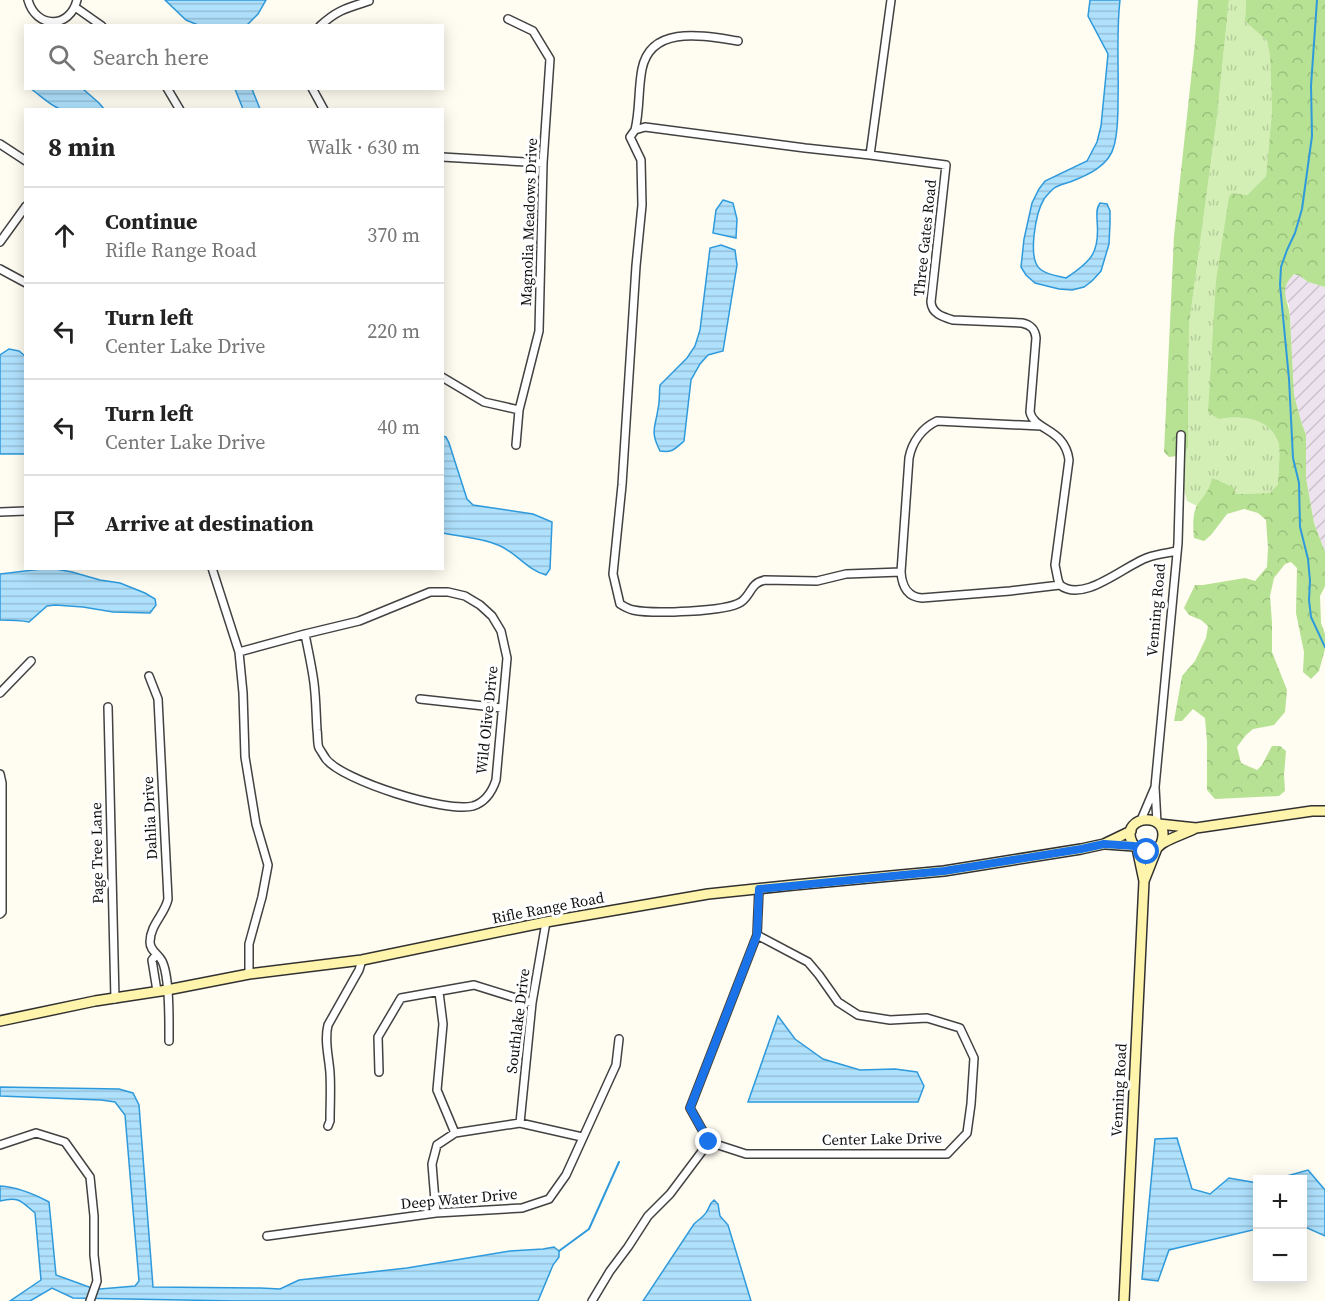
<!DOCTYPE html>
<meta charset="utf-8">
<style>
:root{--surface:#fff;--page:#f6f6f6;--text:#222;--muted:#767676;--line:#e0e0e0}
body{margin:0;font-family:"Source Serif 4",serif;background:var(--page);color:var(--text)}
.controls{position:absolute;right:18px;bottom:18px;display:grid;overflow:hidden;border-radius:0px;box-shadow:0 3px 15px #0003}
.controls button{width:54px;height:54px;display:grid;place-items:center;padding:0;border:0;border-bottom:2px solid var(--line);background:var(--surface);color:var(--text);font:30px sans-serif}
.stop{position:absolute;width:18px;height:18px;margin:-14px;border:4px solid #1a73e8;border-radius:50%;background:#fff}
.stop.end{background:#1a73e8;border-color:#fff;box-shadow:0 2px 6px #0008}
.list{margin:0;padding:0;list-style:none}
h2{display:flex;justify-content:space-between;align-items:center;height:78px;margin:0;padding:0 24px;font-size:26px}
h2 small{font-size:20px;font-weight:400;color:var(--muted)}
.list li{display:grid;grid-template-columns:39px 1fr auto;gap:18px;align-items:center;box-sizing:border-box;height:96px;padding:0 24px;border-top:2px solid var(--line)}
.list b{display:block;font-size:22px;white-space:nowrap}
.list p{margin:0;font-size:20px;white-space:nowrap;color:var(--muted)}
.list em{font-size:20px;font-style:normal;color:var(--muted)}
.icon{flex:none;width:33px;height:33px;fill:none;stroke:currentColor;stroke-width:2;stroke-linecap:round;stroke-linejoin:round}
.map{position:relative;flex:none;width:1325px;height:1301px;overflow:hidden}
.search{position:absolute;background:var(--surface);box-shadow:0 3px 15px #0003;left:24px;top:24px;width:420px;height:66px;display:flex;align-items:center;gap:15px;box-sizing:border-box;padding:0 21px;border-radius:0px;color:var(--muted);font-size:22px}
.panel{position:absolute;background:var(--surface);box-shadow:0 3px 15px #0003;left:24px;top:108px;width:420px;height:462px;border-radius:0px}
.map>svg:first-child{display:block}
.industrial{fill:url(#industrial-furrows)}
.grass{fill:url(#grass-tufts)}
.forest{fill:url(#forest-crowns)}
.water{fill:url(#water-rules);stroke:#2e9adc;stroke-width:1.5}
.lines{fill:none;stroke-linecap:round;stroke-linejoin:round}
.stream{stroke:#2e9adc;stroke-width:2}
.street-casing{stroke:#424242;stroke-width:10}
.secondary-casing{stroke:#313131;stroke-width:12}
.street{stroke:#fff;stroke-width:7}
.secondary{stroke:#fff4ac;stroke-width:9}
.route{stroke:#1a73e8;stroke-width:8}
.labels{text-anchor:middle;stroke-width:6;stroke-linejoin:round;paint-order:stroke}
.street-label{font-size:15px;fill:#0f0f0f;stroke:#fff}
</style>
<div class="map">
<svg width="1325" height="1301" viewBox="0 0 1325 1301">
<defs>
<pattern id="industrial-furrows" width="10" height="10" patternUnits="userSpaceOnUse" patternTransform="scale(1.5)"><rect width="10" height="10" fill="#ede3ee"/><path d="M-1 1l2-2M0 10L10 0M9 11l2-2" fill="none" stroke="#cac2cb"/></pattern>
<pattern id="grass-tufts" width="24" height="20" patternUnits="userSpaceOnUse" patternTransform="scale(1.5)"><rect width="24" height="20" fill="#d4efb6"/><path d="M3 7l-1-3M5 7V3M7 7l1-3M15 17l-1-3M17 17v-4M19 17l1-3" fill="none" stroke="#b5cc9b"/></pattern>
<pattern id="forest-crowns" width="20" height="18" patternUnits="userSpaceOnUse" patternTransform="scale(1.5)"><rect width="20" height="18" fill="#b7e193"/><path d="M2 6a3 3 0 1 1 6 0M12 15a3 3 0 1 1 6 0" fill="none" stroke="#9cc07e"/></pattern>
<pattern id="water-rules" width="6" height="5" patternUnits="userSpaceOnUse" patternTransform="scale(1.5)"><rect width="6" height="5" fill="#afe1fd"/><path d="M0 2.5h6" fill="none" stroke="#95c0d8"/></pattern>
</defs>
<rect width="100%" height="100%" fill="#fffcf1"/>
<path class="industrial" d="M1294 274 1300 276 1308 282 1325 287V552L1314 523 1306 478V435L1301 421 1294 395 1290 317 1289 305 1285 296V283Z"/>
<path class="grass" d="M1229 0H1246L1245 21 1267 41 1270 57 1272 111 1266 176 1247 195 1232 193 1219 419C1241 415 1269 417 1278 442 1281 450 1278 474 1278 484L1270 493 1236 494 1210 490 1197 506 1187 501C1182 484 1179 463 1188 447L1189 325 1217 117Z"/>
<path class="forest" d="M1198 0H1229L1217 117 1189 325 1188 447 1184 455 1169 457 1164 452 1174 236 1195 42Z
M1246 0H1325V287L1308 282 1300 276 1294 274C1278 291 1288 297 1290 317L1294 395 1301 421 1306 435V478L1314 523 1325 552V586L1320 596 1321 623 1325 634V649L1319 671 1311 679 1303 672 1304 652 1296 613 1297 568 1291 562 1285 564 1274 578 1270 596 1272 623V652L1287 690 1285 712 1274 725 1253 729 1246 735 1237 747 1241 763 1257 770 1262 765 1272 746H1280L1286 751 1284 775 1285 791 1279 796 1215 799 1207 790V742L1205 718 1193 709 1182 721H1174L1182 676 1195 661 1206 638 1208 626 1201 620 1189 615 1184 608 1195 585H1203L1245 578 1255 581 1267 567 1268 548 1266 520 1258 513 1244 509 1227 514 1211 535 1204 541 1194 538C1193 528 1192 512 1198 504 1206 493 1209 491 1212 478L1233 487 1236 494 1270 493 1278 484C1278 474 1281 450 1278 442 1269 417 1241 415 1219 419L1208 412 1216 281 1229 197 1232 193 1247 195 1266 176 1272 111 1270 57 1267 41 1245 21Z"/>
<path class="water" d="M165 0H266L258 14 247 25H198L186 20Z
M1090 0H1120C1116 33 1119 67 1118 101 1118 115 1118 132 1114 146 1109 166 1088 175 1070 182 1064 184 1058 185 1053 189 1050 192 1046 196 1044 199 1036 212 1027 258 1040 269 1047 275 1058 276 1066 278 1092 261 1100 252 1097 220 1097 213 1096 209 1100 203L1107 204 1110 211V224L1109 244 1101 271 1092 281 1084 287 1072 290 1059 289 1035 283 1026 275 1021 267 1024 239 1032 203 1039 189 1045 181 1087 161 1097 142 1101 126 1108 54 1088 16Z
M31 89H83L99 103 104 109C93 110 69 112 60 109 49 105 40 95 31 89Z
M235 89H252L260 109H243Z
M723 200 733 203 737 219 736 238 713 233 716 210Z
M721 245 735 250 737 265 723 351 708 355 700 364 691 380 684 441C675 449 672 453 660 451 650 431 655 429 658 409 660 401 659 393 660 385L687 358 695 346 700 330 710 248Z
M9 349 19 351 25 356V454H0V355Z
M442 436 446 437 449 443 467 499 473 505 533 514 552 522 550 569 546 575C527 570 516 552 498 545 480 537 461 537 443 533Z
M50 568 72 572 100 580 120 583 145 593 155 599 156 605 150 613 113 612 83 607 55 605 47 606 29 622C19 620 10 620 0 620V574Z
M778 1016 795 1039 823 1059 860 1070 895 1069 917 1072 924 1086 918 1102H748Z
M0 1087 119 1089 133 1093 139 1105 153 1287 260 1288 280 1289 299 1280 407 1268 510 1251 543 1249 554 1247 559 1251V1257L553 1265 538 1301H237L73 1298 52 1288 30 1301H10L41 1280 35 1213C21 1201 19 1196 0 1201V1186C17 1187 34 1194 49 1202L56 1275 89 1287 100 1289 135 1286 139 1281 125 1115 115 1102 101 1100 0 1096Z
M1177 1138 1192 1189 1210 1194 1229 1178 1257 1183V1229L1169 1250 1158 1281 1142 1279 1155 1139Z
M1308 1170 1325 1190V1236L1303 1226 1302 1180 1276 1179Z
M714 1200 718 1204 720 1216 728 1225 751 1301H643L694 1224C698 1220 704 1217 707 1211 710 1207 709 1204 714 1200Z"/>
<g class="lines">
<path class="stream" d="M1317 0 1311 86 1312 136 1302 209 1295 233 1287 250 1281 267 1280 285 1289 379 1293 458 1299 483 1300 527 1308 559 1310 581 1309 600 1311 617 1325 647
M559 1251 589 1229 619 1162"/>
<g class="street-casing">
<path id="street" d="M28 0C36 29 70 29 77 0
M891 0 870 155 946 165 931 302C932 314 943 317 953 320L1022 323C1031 325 1035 329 1036 338L1030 412C1034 431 1065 428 1069 460L1055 565 1058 580 1060 585
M75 7 102 26
M508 19 533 31 550 59 543 163 539 331 519 410 516 445
M320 26C337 10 347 8 369 1
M167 88 180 110
M312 88 324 110
M635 130C640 110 638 89 642 69 651 24 705 36 738 41
M0 144 26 161
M870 155 805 148 645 127 635 130 630 137 641 160 642 205 636 266 622 485 613 574 620 604C625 607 628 609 633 610 652 614 726 612 741 602 752 594 750 583 765 580L817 581 846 574 901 572
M442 157 543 163
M0 242 26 206
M0 269 26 283
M442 377 484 402 519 410
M1041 426 937 421C922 428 912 442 909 458L901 572C902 586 907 597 922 598L1010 591 1060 585C1084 604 1126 564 1149 557 1158 554 1168 553 1177 551
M0 512 26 511
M212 568 239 652 243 693 245 757 256 824 268 865 262 897 249 944V974
M239 652 305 634 359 621 430 592H448L465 596 480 605 492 616 501 631 507 658 496 780C492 792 486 802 473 806 446 813 343 781 326 759 324 756 321 751 319 748 317 743 318 735 317 730 316 714 316 699 314 683 312 667 308 650 305 634
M149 676 158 699 168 899C165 914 150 925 150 942 150 951 158 953 162 961 170 977 169 1021 169 1041
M0 693 31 661
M420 699 502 708
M108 707 115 999
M0 774 2 783V912L0 914
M1155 787 1178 543 1181 435
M1141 820 1155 787 1157 823
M757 935 808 962 819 975 838 1002 858 1015 890 1020 927 1018 960 1028 974 1058 971 1104 967 1133 947 1154H746L709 1142 690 1108 757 935 759 889
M156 955 152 960 157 991
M439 992 443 1024 437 1090 455 1133
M379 1072 378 1037 401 998 474 985 532 1003
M520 1123 532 1003 546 922
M328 1126 330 1121C330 1105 331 1089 330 1073 329 1057 324 1041 328 1025L359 970 362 960
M0 1145 36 1133 65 1142 90 1177 94 1216V1255L97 1281 90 1301
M436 1213 432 1164 437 1145 455 1133 520 1123 582 1137
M267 1236 436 1213 522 1208 549 1199 566 1175 616 1065 619 1039
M592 1301 610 1271 628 1247 648 1216 670 1194 709 1142"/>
</g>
<g class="secondary-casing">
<path id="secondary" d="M1159 824 1196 828 1312 811H1325
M1106 844 1134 846
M1161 844C1174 810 1119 814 1132 842 1135 848 1141 852 1147 852 1155 852 1158 846 1163 843 1173 837 1184 834 1194 829
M1144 881 1157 848
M0 1021 95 1001 167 990 249 974 362 960 546 922 708 894 794 885 944 871 1081 849 1104 844 1131 831
M1124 1301 1144 881 1137 848"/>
</g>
<use href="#street" class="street"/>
<use href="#secondary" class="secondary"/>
</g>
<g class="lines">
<path class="route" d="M709 1142 690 1108 757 935 759 889 944 871 1081 849 1104 844 1134 846 1142 851 1147 852"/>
</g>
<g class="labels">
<g class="street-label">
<text transform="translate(529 222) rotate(-88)" y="5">Magnolia Meadows Drive</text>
<text transform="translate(925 238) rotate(-84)" y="5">Three Gates Road</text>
<text transform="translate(1156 610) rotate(-85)" y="5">Venning Road</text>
<text transform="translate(487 720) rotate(-84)" y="5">Wild Olive Drive</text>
<text transform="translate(150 818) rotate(-93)" y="5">Dahlia Drive</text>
<text transform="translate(97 853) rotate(-91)" y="5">Page Tree Lane</text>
<text transform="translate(548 908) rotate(-11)" y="5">Rifle Range Road</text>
<text transform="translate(518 1021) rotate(-83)" y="5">Southlake Drive</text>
<text transform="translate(1119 1090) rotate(-87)" y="5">Venning Road</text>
<text transform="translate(882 1139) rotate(-1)" y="5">Center Lake Drive</text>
<text transform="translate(459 1199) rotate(-5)" y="5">Deep Water Drive</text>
</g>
</g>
</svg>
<div class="controls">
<button>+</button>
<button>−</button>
</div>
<div class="stop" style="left:1147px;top:852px"></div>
<div class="stop end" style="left:709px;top:1142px"></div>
<div class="search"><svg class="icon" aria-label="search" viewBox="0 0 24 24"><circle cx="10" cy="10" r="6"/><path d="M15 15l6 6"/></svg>Search here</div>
<section class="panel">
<h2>8 min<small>Walk · 630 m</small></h2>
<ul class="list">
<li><svg class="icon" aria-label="ahead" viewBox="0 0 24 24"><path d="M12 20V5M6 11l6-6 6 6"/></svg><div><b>Continue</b><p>Rifle Range Road</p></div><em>370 m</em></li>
<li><svg class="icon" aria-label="left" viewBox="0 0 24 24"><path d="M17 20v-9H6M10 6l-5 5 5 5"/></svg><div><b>Turn left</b><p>Center Lake Drive</p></div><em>220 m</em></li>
<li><svg class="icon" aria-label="left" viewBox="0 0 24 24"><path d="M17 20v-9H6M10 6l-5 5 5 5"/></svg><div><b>Turn left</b><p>Center Lake Drive</p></div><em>40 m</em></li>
<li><svg class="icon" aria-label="arrive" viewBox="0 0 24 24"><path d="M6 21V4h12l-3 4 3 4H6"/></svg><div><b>Arrive at destination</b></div></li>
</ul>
</section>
</div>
